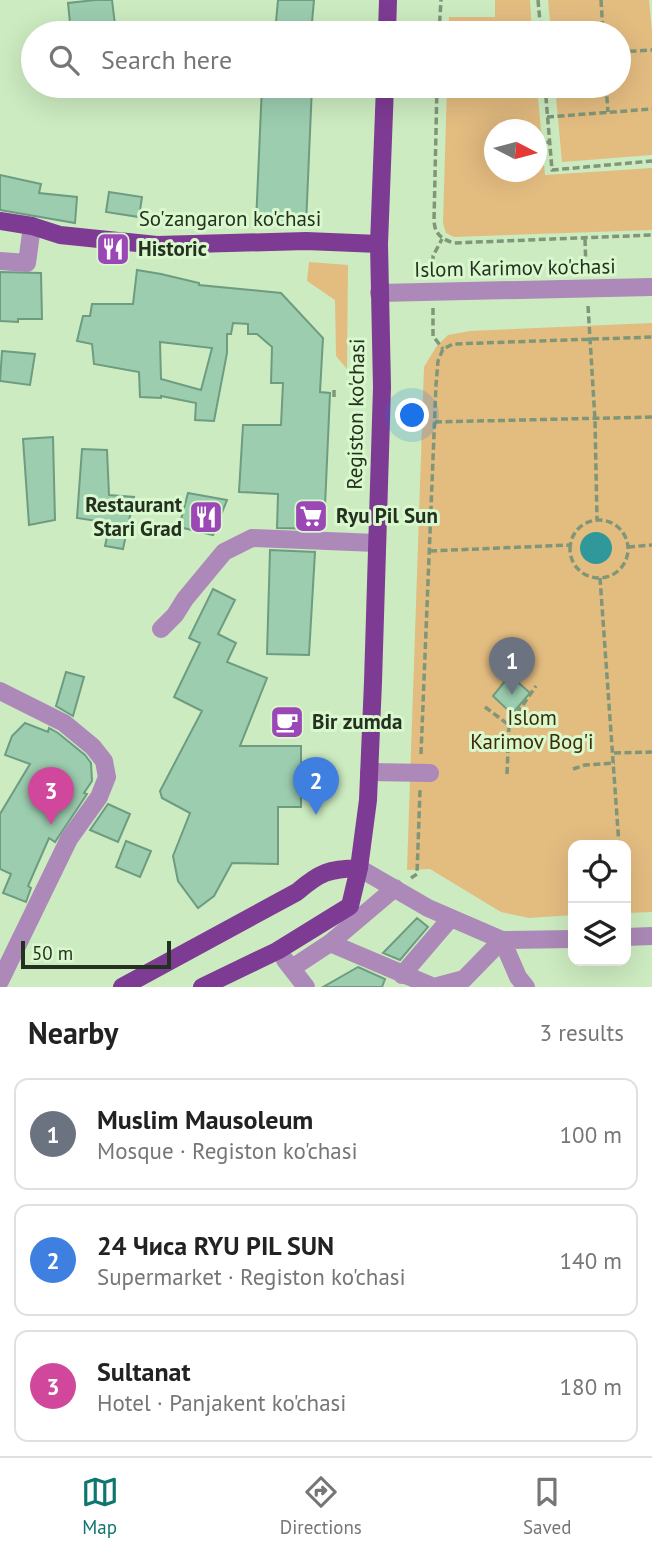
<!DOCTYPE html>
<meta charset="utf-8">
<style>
:root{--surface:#fff;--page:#f2f2f2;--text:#222;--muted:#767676;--line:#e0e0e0;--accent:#0f766e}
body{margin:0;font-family:"PT Sans",sans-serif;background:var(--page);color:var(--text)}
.controls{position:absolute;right:21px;bottom:21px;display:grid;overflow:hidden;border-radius:14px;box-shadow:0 7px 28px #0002}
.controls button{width:63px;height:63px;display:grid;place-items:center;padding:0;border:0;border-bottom:2px solid var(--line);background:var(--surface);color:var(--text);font:35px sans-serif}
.compass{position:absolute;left:484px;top:119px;width:63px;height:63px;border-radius:50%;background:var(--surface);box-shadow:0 7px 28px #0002;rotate:96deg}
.scale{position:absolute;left:21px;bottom:18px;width:150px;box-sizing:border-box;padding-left:7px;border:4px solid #243020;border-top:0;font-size:19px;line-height:24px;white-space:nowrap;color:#243020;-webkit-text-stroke:5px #d9f8cd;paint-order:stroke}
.you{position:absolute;left:413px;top:416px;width:24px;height:24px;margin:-18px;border:5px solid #fff;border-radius:50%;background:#1a73e8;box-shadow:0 0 0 10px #1a73e833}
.badge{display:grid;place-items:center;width:46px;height:46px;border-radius:50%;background:var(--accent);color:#fff;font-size:23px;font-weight:700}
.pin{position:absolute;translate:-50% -58px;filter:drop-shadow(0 2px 4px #0008)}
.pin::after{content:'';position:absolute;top:37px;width:24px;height:21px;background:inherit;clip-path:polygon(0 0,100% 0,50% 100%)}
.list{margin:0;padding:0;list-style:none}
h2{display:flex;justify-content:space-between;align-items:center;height:91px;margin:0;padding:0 28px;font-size:30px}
h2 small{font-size:23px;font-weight:400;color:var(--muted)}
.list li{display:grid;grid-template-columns:46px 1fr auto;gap:21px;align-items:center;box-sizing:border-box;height:112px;margin:0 14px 14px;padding:0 14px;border:2px solid var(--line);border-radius:14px}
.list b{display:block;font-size:26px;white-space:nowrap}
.list p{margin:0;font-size:23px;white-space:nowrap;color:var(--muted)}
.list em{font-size:23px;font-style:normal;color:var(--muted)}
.icon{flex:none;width:38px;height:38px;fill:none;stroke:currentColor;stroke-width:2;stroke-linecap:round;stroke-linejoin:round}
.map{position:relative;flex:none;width:652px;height:987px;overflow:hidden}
.search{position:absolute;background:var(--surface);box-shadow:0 7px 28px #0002;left:21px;right:21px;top:21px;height:77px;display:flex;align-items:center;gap:18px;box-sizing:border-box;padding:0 24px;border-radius:38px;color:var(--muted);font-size:26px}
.sheet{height:469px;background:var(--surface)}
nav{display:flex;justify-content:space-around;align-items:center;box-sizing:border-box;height:98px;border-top:2px solid var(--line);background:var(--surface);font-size:19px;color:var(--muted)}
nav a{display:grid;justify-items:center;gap:4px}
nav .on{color:var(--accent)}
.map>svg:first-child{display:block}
.green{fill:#e3bc80;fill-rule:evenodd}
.water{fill:#30989a}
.building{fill:#9ccdaf;stroke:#6d9c80;stroke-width:2;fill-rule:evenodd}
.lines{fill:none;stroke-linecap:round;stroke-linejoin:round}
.path{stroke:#809678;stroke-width:3.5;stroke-dasharray:7 3.5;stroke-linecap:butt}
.minor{stroke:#ac89b8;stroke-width:18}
.major{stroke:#7e3b93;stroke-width:18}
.labels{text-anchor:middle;stroke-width:6;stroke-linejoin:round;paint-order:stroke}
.street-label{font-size:21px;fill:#243020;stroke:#d9f8cd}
.poi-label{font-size:21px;font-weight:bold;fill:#243020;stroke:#d9f8cd;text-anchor:start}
.park-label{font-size:21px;fill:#3f2b06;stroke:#d9f8cd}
</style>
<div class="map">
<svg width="652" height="987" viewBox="0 0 652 987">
<rect width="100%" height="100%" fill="#ccebc0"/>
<path class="green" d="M495 0H530L532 33H448L449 17H495Z
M548 0H649L652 31V155L562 162 555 86H619V33H551Z
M447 86H537L545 175 652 168V230L454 237 446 233 443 223ZM494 130H536V172H494Z
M309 262 348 265 347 369 336 356 335 300 307 281Z
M652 323V912L626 913V845H573V915L529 918 501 912 430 869 407 870 424 367 436 347 448 335 470 331Z"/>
<path class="water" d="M580 548a16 16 0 1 1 32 0a16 16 0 1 1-32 0Z"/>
<path class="building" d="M95 0H112L116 33H71L68 3Z
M278 0H314L311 33H275Z
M262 86H312L306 225 256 223Z
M0 175 41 184 39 193 77 197 75 223 0 210Z
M109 192 142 197 139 217 106 212Z
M137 270 161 274 199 283V285L281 293 323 338 320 392 330 393 324 529 277 528 278 494 239 492 243 425H281L283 383H271L272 347 257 334H248V324L233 323 231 334H227V353L214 421 195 420 196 403 161 396V398L140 397 139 372 94 364 92 344 77 341 83 316H90L92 304H133ZM160 342 212 348 201 390 161 379Z
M0 272 41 273 42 319H18V322L0 321Z
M2 351 35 354 30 385 0 381Z
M53 437 55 520 29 525 23 439Z
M82 449 107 450 109 495 134 497 123 549 105 546 110 523 77 518Z
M188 493 227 500 213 535 179 527Z
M270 550 315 552 309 655 267 654Z
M213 589 235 600 218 634 236 643 227 662 267 678 240 746H301V807H278V864L232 863 214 896 198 908 178 881 173 856 190 813 162 798 160 791 202 711 174 697 200 643 189 638Z
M66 672 84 677 73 716 56 706Z
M510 675 530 693 512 714 493 696Z
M25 723 48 732 49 728 58 733 85 755 91 763 92 781 84 793 87 794 55 842 49 838 28 886 31 888 26 902 3 893 11 874 0 869V814L30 764 5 755 12 736Z
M108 804 130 814 118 842 90 830Z
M126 841 151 851 140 877 116 867Z
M417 918 428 927 400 960 383 953Z
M358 967 385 979 382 987H323Z"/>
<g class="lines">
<path class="path" d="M538 0 541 33
M601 0 603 33
M439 33 441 0
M619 52 652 50
M437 86 434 221C435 234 441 239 454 243L652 235
M545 86 552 170 652 161
M606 86 608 112
M547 117 652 109
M536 143 549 142
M585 239 586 270
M433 273V256L442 239
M588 306 595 420 597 520
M433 308V336L443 349
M334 397V390
M435 422 652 417
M570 549a29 29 0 1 1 58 0a29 29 0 1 1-58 0Z
M628 547 652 545
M430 551 570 545
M600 578 619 845
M485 707 509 725
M614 753 652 752
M421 754 436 385 438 361 443 349 453 344 652 337
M573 769 585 765 615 763
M507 774 509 725 536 686
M411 878 417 874 420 790"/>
<path class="minor" d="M0 261 27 263 32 226
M379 293 652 287
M161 629 175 615 185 599 224 552 252 538 376 543
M0 691 64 723 93 747 104 761 107 777 99 797 69 839 0 981
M369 772 430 773
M359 868 428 908 502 940 573 939
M626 937 652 936
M330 943 434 987
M285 960 306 987
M292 968 330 943 395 888
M402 975 450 919
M434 987 464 979 502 940 518 977 526 987"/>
<path class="major" d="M387 33 388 0
M0 221 32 226 60 235 157 245 306 241 379 244
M122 987 297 892C320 872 329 869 359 868
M202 987 277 951 350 906 359 868 368 800 373 682 382 387 379 244 385 86"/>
</g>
<defs>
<g id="restaurant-square" transform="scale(1.75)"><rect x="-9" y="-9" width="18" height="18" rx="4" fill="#9b47b5" stroke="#d9f8cd"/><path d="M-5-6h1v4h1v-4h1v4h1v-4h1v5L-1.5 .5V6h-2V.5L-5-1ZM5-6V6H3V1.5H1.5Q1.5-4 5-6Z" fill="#fff"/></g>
<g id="supermarket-square" transform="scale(1.75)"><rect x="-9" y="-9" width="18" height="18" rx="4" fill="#9b47b5" stroke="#d9f8cd"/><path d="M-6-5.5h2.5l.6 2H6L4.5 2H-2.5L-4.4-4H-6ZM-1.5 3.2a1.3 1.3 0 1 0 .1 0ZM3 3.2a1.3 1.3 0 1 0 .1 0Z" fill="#fff"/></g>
<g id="cafe-square" transform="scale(1.75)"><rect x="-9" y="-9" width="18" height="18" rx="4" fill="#9b47b5" stroke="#d9f8cd"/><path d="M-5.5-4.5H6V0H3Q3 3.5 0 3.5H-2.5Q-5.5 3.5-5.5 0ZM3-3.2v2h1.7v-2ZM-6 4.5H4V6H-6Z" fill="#fff"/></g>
</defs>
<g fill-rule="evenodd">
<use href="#restaurant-square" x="113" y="249"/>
<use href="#supermarket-square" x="311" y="516"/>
<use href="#restaurant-square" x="206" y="517"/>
<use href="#cafe-square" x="287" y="722"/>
</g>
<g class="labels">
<g class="street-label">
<text x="230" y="226">So'zangaron ko'chasi</text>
<text transform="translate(515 268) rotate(-1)" y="7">Islom Karimov ko'chasi</text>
<text transform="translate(356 414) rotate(-89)" y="7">Registon ko'chasi</text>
</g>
<g class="poi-label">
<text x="138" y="256">Historic</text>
<text x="182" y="512" text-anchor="end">Restaurant<tspan x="182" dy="24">Stari Grad</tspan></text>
<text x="336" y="523">Ryu Pil Sun</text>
<text x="312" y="729">Bir zumda</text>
</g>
<g class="park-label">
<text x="532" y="725">Islom<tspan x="532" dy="24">Karimov Bog'i</tspan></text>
</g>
</g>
</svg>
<div class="controls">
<button><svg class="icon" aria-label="locate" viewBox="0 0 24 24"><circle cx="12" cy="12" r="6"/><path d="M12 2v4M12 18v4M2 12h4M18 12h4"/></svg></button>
<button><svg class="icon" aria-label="layers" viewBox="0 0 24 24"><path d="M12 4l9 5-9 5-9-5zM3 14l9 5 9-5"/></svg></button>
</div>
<svg class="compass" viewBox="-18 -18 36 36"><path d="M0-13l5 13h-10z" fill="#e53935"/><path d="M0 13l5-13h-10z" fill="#767676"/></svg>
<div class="scale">50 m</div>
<div class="you"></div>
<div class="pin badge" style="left:512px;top:695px;background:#6b7280">1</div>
<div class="pin badge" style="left:316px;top:815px;background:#3f7fe0">2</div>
<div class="pin badge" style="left:51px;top:825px;background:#d1479c">3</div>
<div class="search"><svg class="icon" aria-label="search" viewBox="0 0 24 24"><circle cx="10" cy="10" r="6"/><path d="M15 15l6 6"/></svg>Search here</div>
</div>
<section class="sheet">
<h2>Nearby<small>3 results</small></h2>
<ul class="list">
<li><span class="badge" style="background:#6b7280">1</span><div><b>Muslim Mausoleum</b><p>Mosque · Registon ko'chasi</p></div><em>100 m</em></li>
<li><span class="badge" style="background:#3f7fe0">2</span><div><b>24 Чиса RYU PIL SUN</b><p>Supermarket · Registon ko'chasi</p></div><em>140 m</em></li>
<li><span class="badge" style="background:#d1479c">3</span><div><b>Sultanat</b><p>Hotel · Panjakent ko'chasi</p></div><em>180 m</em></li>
</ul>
</section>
<nav>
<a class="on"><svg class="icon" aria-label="map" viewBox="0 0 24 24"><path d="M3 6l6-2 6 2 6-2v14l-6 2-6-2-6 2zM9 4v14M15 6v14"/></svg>Map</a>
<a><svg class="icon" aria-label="directions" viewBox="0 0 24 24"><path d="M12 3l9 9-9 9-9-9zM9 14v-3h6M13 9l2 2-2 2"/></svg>Directions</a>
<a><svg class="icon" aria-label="saved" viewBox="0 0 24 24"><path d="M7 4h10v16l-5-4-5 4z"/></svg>Saved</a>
</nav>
